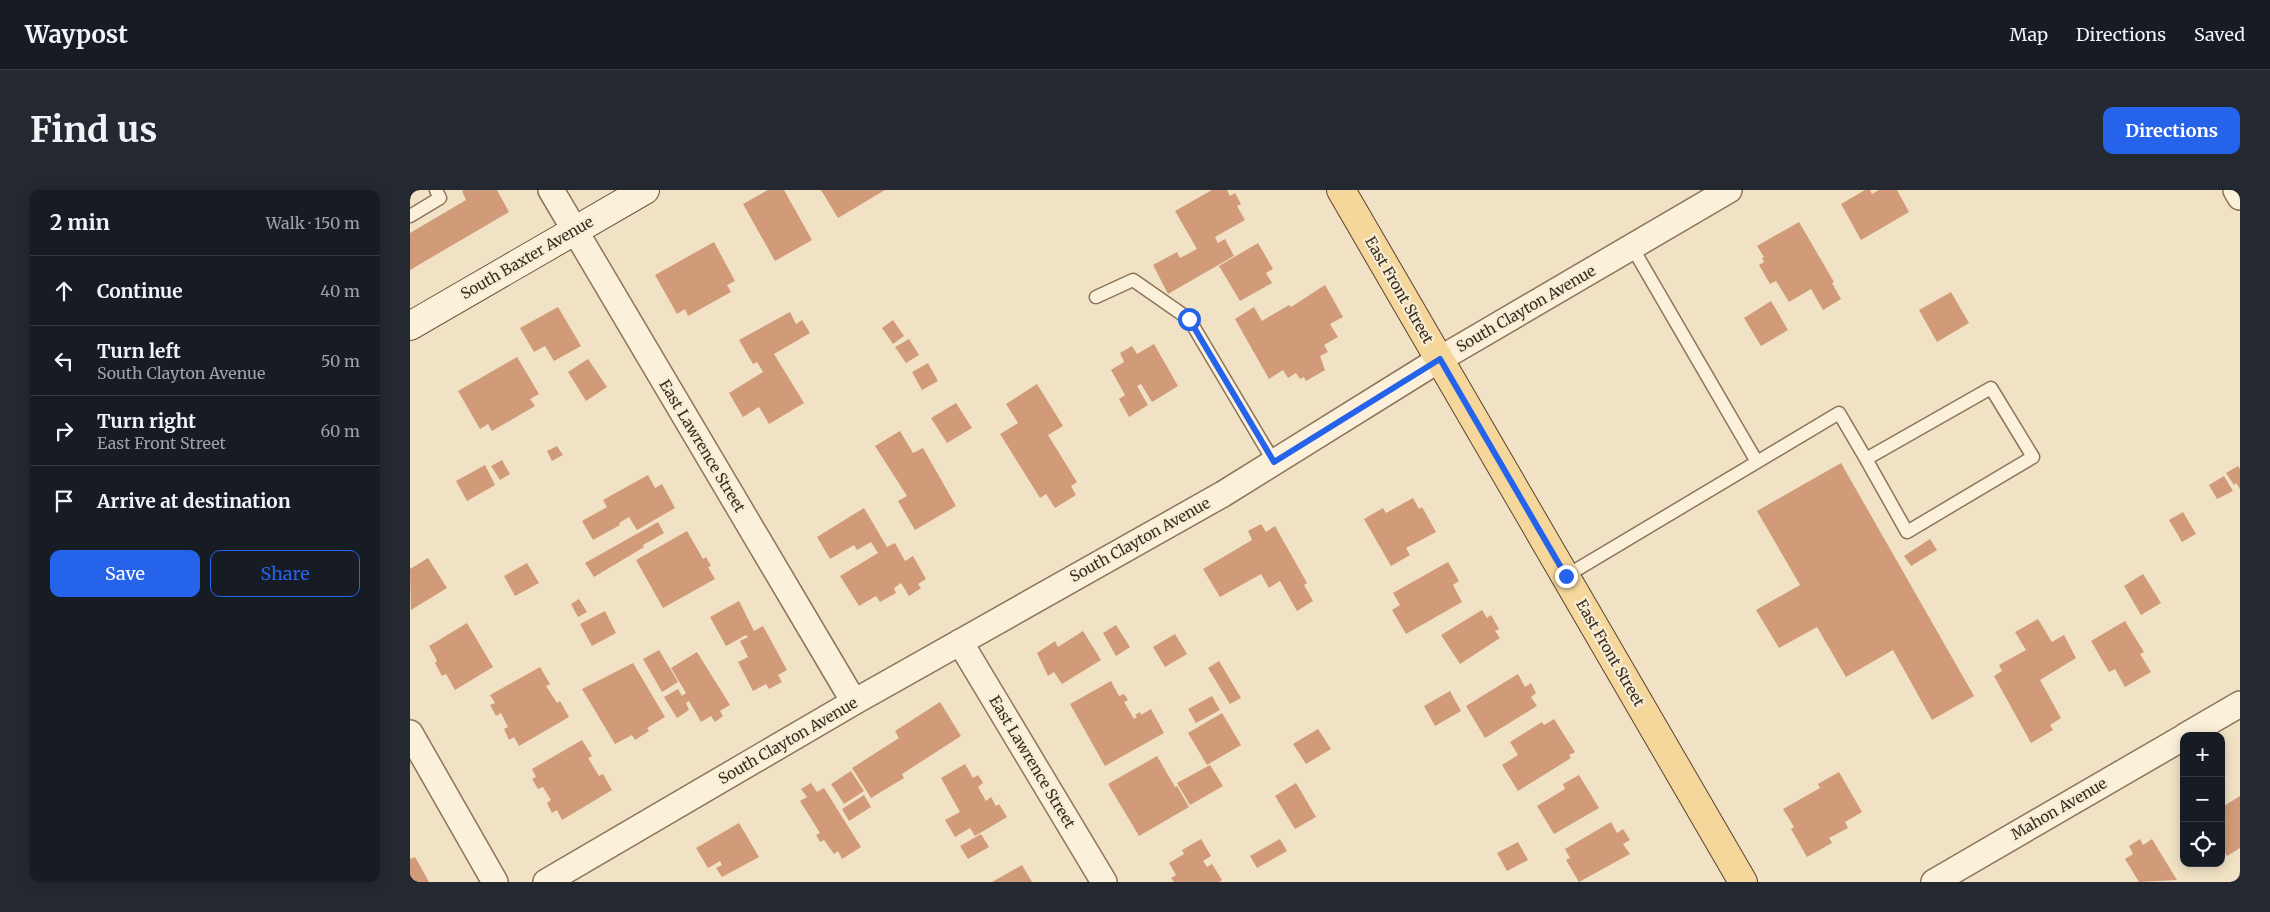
<!DOCTYPE html>
<meta charset="utf-8">
<style>
:root{--surface:#171b24;--page:#242831;--text:#f1f3f6;--muted:#9ea1a6;--line:#363941;--accent:#2563eb}
body{margin:0;font-family:Merriweather,serif;background:var(--page);color:var(--text)}
.controls{position:absolute;right:15px;bottom:15px;display:grid;overflow:hidden;border-radius:10px;box-shadow:0 2px 12px #0003}
.controls button{width:45px;height:45px;display:grid;place-items:center;padding:0;border:0;border-bottom:1px solid var(--line);background:var(--surface);color:var(--text);font:25px sans-serif}
.stop{position:absolute;width:15px;height:15px;margin:-11px;border:4px solid #2563eb;border-radius:50%;background:#fff}
.stop.end{background:#2563eb;border-color:#fff;box-shadow:0 1px 5px #0008}
.list{margin:0;padding:0;list-style:none}
h2{display:flex;justify-content:space-between;align-items:center;height:65px;margin:0;padding:0 20px;font-size:21px}
h2 small{font-size:16px;font-weight:400;color:var(--muted)}
.list li{display:grid;grid-template-columns:32px 1fr auto;gap:15px;align-items:center;box-sizing:border-box;height:70px;padding:0 20px;border-top:1px solid var(--line)}
.list b{display:block;font-size:19px;white-space:nowrap}
.list p{margin:0;font-size:16px;white-space:nowrap;color:var(--muted)}
.list em{font-size:16px;font-style:normal;color:var(--muted)}
.actions{display:flex;gap:10px;padding:15px 20px}
.actions a{flex:1;padding:11px 0;border:1px solid var(--accent);border-radius:10px;text-align:center;font-size:18px;color:var(--accent)}
.actions .main{background:var(--accent);color:#fff}
.icon{flex:none;width:28px;height:28px;fill:none;stroke:currentColor;stroke-width:2;stroke-linecap:round;stroke-linejoin:round}
.map{position:relative;flex:none;width:1830px;height:692px;overflow:hidden;border-radius:10px}
header{display:flex;align-items:center;gap:30px;box-sizing:border-box;height:70px;padding:0 25px;background:var(--surface);border-bottom:1px solid var(--line)}
header strong{font-size:24px}
nav{display:flex;gap:28px;margin-inline-start:auto;font-size:18px}
.intro{display:flex;align-items:center;justify-content:space-between;box-sizing:border-box;height:120px;padding:0 30px}
h1{margin:0;font-size:35px}
.button{padding:12px 22px;border-radius:10px;background:var(--accent);color:#fff;font-size:18px;font-weight:700}
main{display:flex;gap:30px;padding:0 30px}
aside{flex:1;background:var(--surface);border-radius:10px;box-shadow:0 2px 12px #0003}
.map>svg:first-child{display:block}
.building{fill:#d19b79}
.lines{fill:none;stroke-linecap:round;stroke-linejoin:round}
.lane-casing{stroke:#8d745a;stroke-width:15}
.street-casing{stroke:#8d745a;stroke-width:28}
.secondary-casing{stroke:#6f553d;stroke-width:30}
.primary-casing{stroke:#5b422e;stroke-width:30}
.lane{stroke:#fbf0d9;stroke-width:12}
.street{stroke:#fbf0d9;stroke-width:25}
.secondary{stroke:#fbf0d9;stroke-width:28}
.primary{stroke:#f5d79c;stroke-width:28}
.route{stroke:#2563eb;stroke-width:6}
.labels{text-anchor:middle;stroke-width:4.5;stroke-linejoin:round;paint-order:stroke}
.street-label{font-size:15px;fill:#3c2c1f;stroke:#f7edd5}
</style>
<header>
<strong>Waypost</strong>
<nav><a>Map</a><a>Directions</a><a>Saved</a></nav>
</header>
<div class="intro"><h1>Find us</h1><a class="button">Directions</a></div>
<main>
<aside>
<h2>2 min<small>Walk · 150 m</small></h2>
<ul class="list">
<li><svg class="icon" aria-label="ahead" viewBox="0 0 24 24"><path d="M12 20V5M6 11l6-6 6 6"/></svg><div><b>Continue</b></div><em>40 m</em></li>
<li><svg class="icon" aria-label="left" viewBox="0 0 24 24"><path d="M17 20v-9H6M10 6l-5 5 5 5"/></svg><div><b>Turn left</b><p>South Clayton Avenue</p></div><em>50 m</em></li>
<li><svg class="icon" aria-label="right" viewBox="0 0 24 24"><path d="M7 20v-9h11M14 6l5 5-5 5"/></svg><div><b>Turn right</b><p>East Front Street</p></div><em>60 m</em></li>
<li><svg class="icon" aria-label="arrive" viewBox="0 0 24 24"><path d="M6 21V4h12l-3 4 3 4H6"/></svg><div><b>Arrive at destination</b></div></li>
</ul>
<div class="actions"><a class="main">Save</a><a>Share</a></div>
</aside>
<div class="map">
<svg width="1830" height="692" viewBox="0 0 1830 692">
<rect width="100%" height="100%" fill="#f1e2c5"/>
<path class="building" d="M54 0H87L99 22 0 80V43L56 10 52 1Z
M358 0H374L402 50 365 71 333 14Z
M411 0H475L428 28Z
M802 0H817L820 6 825 3 831 14 827 16 835 30 805 47 808 53 815 49 824 66 758 104 743 75 767 62 770 68 787 59 765 21Z
M1455 0H1460L1462 4 1469 0H1487L1499 22 1451 50 1431 14Z
M1389 32 1424 92 1422 93 1431 109 1413 120 1401 99 1379 112 1366 91 1360 94 1349 75 1354 72 1352 68 1354 67 1347 56Z
M304 52 325 91 317 95 321 102 278 126 275 119 267 124 245 85Z
M848 53 863 79 856 83 862 93 830 111 809 76Z
M915 95 933 127 920 134 928 147 914 155 918 162 910 166 915 180 896 191 894 187 890 189 886 183 878 188 873 180 859 189 825 129 844 117 852 131 879 115 881 117Z
M1541 102 1559 133 1527 152 1509 120Z
M1361 111 1378 140 1351 156 1334 128Z
M148 117 171 156 144 171 135 156 124 162 110 138Z
M380 122 386 134 392 130 400 143 364 164 394 213 359 234 349 217 333 227 319 203 353 182 347 172 343 174 329 150Z
M483 130 494 146 483 154 472 138Z
M499 149 509 165 496 173 485 157Z
M744 154 768 196 742 212 731 194 727 196 738 215 719 227 709 209 715 205 701 180 714 172 710 163 722 156 727 164Z
M107 167 129 204 120 209 125 216 82 241 78 234 70 239 48 201Z
M178 169 197 197 176 211 158 182Z
M518 173 528 191 512 200 502 182Z
M627 194 653 236 638 245 667 292 661 296 666 305 645 318 636 304 630 308 590 244 608 233 596 214Z
M546 213 562 238 537 253 521 228Z
M490 241 503 263 513 258 546 316 505 340 488 311 497 306 465 256Z
M147 256 153 265 142 271 137 261Z
M92 270 100 284 90 290 81 276Z
M1431 273 1564 506 1522 530 1483 460 1436 487 1407 437 1369 458 1346 420 1390 395 1347 321Z
M75 275 85 295 57 311 46 291Z
M1828 276 1830 279V299L1826 293 1824 295 1816 283Z
M238 285 245 298 252 294 265 318 227 340 219 327 209 333 210 335 183 350 172 331 197 317 193 310Z
M1814 286 1823 301 1807 309 1799 295Z
M1003 308 1009 319 1012 317 1026 342 996 358 1000 365 981 376 954 329 973 318 976 323Z
M454 318 477 357 485 353 495 371 503 366 516 389 508 394 511 398 499 406 491 393 484 398 486 403 470 412 466 406 449 416 430 386 468 363 461 352 447 360 444 355 420 369 407 347Z
M1773 322 1786 344 1772 352 1759 330Z
M248 332 254 343 233 355 234 357 184 387 175 373Z
M851 334 856 342 865 336 897 393 894 395 903 411 887 421 870 391 859 398 851 384 810 407 793 379 842 350 838 341Z
M277 341 293 369 296 367 301 376 298 377 305 389 253 418 226 370Z
M1520 349 1527 360 1501 376 1494 366Z
M18 368 37 398 1 420 0 379Z
M1038 372 1049 391 1043 395 1052 412 996 444 982 420 990 415 983 403Z
M117 373 129 393 105 406 94 386Z
M1733 384 1751 413 1731 425 1714 396Z
M169 409 177 422 168 427 161 414Z
M329 411 344 441 353 436 377 480 368 485 372 492 359 499 356 494 343 501 328 472 338 467 330 451 338 447 336 445 316 456 300 427Z
M1072 420 1077 428 1081 425 1089 439 1085 441 1090 448 1050 474 1031 445Z
M195 421 206 443 182 456 170 434Z
M1628 429 1642 452 1654 445 1666 468 1630 490 1651 528 1640 535 1643 540 1621 553 1584 486 1592 481 1589 475 1616 460 1605 442Z
M1715 431 1734 462 1730 464 1741 482 1715 497 1705 479 1699 482 1681 451Z
M57 433 83 477 45 500 36 484 32 486 25 473 27 471 19 456Z
M706 435 720 457 706 466 693 443Z
M673 441 691 470 652 494 644 482 638 486 627 463 645 451 648 457Z
M765 444 777 464 755 477 743 457Z
M249 460 268 492 252 502 233 469Z
M287 462 320 515 310 521 313 526 305 532 301 526 291 532 279 511 276 513 279 520 267 528 254 507 268 499 272 506 276 503 261 478Z
M809 471 831 508 820 514 798 478Z
M223 473 255 527 237 538 239 541 225 550 222 545 205 554 172 499Z
M130 477 140 494 136 496 147 513 150 511 159 527 109 556 104 547 99 550 94 539 98 537 91 523 86 526 80 515 85 513 80 505Z
M1108 484 1115 497 1121 493 1126 503 1121 507 1127 516 1075 548 1056 516Z
M701 491 709 506 714 504 718 510 714 512 724 529 727 527 725 525 730 522 731 525 741 519 754 543 695 576 660 514Z
M1040 501 1051 521 1025 536 1014 516Z
M802 506 810 520 786 533 778 519Z
M530 512 551 546 492 584 494 588 461 608 442 578 489 548 485 541Z
M812 523 831 555 797 575 778 543Z
M1144 529 1165 562 1159 565 1161 568 1108 601 1092 575 1108 565 1100 552 1132 532 1134 535Z
M908 539 921 559 896 574 883 554Z
M172 550 182 566 178 568 189 586 193 584 202 600 152 630 147 620 142 623 137 613 141 610 133 597 128 599 122 589 126 587 122 579Z
M747 566 765 597 767 596 779 617 729 646 698 594Z
M555 574 563 588 568 585 572 591 573 593 568 597 576 611 581 607 586 616 589 614 597 627 565 646 560 638 545 647 535 630 550 622 531 588Z
M800 575 813 596 780 615 767 593Z
M441 581 454 601 434 614 421 594Z
M1429 582 1452 622 1435 632 1438 638 1419 648 1422 653 1397 667 1381 639 1384 637 1373 619 1410 598 1408 594Z
M1169 585 1189 618 1144 644 1127 616 1155 599 1153 594Z
M401 593 407 602 414 598 451 657 432 669 428 661 424 664 414 650 410 652 406 645 410 643 390 611 397 607 391 599Z
M886 593 906 627 885 639 865 606Z
M454 605 461 617 439 631 432 619Z
M1830 606V658L1817 666 1811 657V612L1814 616Z
M1201 632 1207 643 1213 639 1220 650 1213 654 1220 664 1169 692 1156 670 1160 668 1155 659Z
M329 633 349 667 312 687 306 678 312 675 310 671 298 678 286 658Z
M571 644 579 657 558 669 550 656Z
M791 649 801 666 793 671 797 677 802 674 812 690 809 692H764L761 688 766 685 759 673 774 664 772 660Z
M870 649 877 661 847 678 840 666Z
M1730 649 1733 655 1742 649 1767 690 1729 692 1715 669 1723 664 1719 656Z
M1108 652 1118 670 1097 681 1087 663Z
M5 667 19 692H0V669Z
M612 675 622 692H582Z"/>
<g class="lines">
<g class="lane-casing">
<path id="lane" d="M0 26 30 8 26 0
M1222 57 1347 272
M686 107 723 90 779 129 864 272
M1156 386 1429 223 1456 269 1581 198 1623 267 1497 342 1456 269"/>
</g>
<g class="street-casing">
<path id="street" d="M141 0 444 512
M1826 0 1830 7
M550 452 694 692
M0 543 85 692
M1775 546 1830 514
M136 692 444 512 813 304 1030 169 1319 0
M1524 692 1774 547"/>
</g>
<g class="secondary-casing">
<path id="secondary" d="M0 136 235 0"/>
</g>
<g class="primary-casing">
<path id="primary" d="M931 0 1333 692"/>
</g>
<use href="#lane" class="lane"/>
<use href="#street" class="street"/>
<use href="#secondary" class="secondary"/>
<use href="#primary" class="primary"/>
</g>
<g class="lines">
<path class="route" d="M779 129 864 272 1030 169 1156 386"/>
</g>
<g class="labels">
<g class="street-label">
<text transform="translate(117 68) rotate(-30)" y="5">South Baxter Avenue</text>
<text transform="translate(989 100) rotate(60)" y="5">East Front Street</text>
<text transform="translate(1116 119) rotate(-30)" y="5">South Clayton Avenue</text>
<text transform="translate(292 256) rotate(59)" y="5">East Lawrence Street</text>
<text transform="translate(730 350) rotate(-29)" y="5">South Clayton Avenue</text>
<text transform="translate(1200 463) rotate(60)" y="5">East Front Street</text>
<text transform="translate(378 551) rotate(-30)" y="5">South Clayton Avenue</text>
<text transform="translate(622 572) rotate(59)" y="5">East Lawrence Street</text>
<text transform="translate(1649 619) rotate(-30)" y="5">Mahon Avenue</text>
</g>
</g>
</svg>
<div class="controls">
<button>+</button>
<button>−</button>
<button><svg class="icon" aria-label="locate" viewBox="0 0 24 24"><circle cx="12" cy="12" r="6"/><path d="M12 2v4M12 18v4M2 12h4M18 12h4"/></svg></button>
</div>
<div class="stop" style="left:779px;top:129px"></div>
<div class="stop end" style="left:1156px;top:386px"></div>
</div>
</main>
